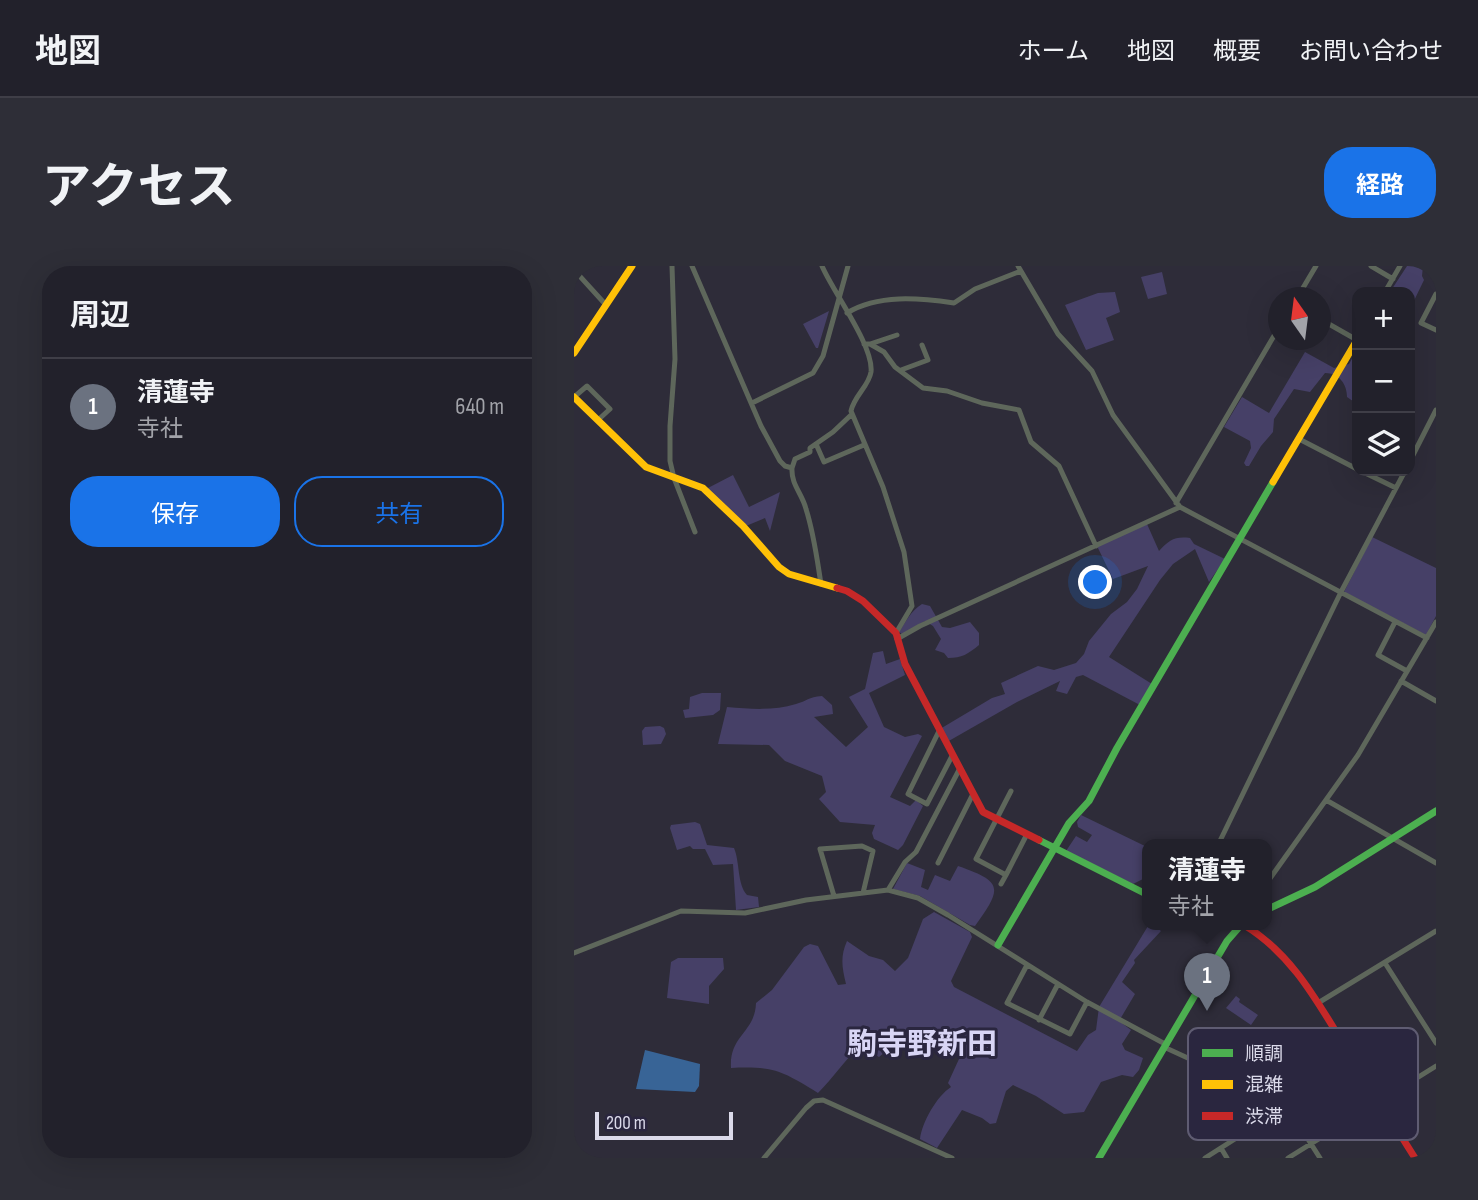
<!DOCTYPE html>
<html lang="ja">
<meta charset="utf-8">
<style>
:root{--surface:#22212b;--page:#2e2e37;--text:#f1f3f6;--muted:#a2a3a9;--line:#3f3e47;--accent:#1a73e8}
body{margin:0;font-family:"Sofia Sans Condensed","Noto Sans JP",sans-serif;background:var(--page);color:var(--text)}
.controls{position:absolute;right:21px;top:21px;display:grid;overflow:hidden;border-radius:14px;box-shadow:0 7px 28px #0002}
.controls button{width:63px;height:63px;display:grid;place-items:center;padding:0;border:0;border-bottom:2px solid var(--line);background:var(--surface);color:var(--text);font:35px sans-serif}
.compass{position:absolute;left:694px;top:21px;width:63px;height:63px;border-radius:50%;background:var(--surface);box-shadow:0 7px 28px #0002;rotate:346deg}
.scale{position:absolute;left:21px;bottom:18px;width:138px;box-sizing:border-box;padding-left:7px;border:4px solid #dbdaea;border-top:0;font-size:19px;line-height:24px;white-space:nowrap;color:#dbdaea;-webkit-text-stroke:5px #2a263f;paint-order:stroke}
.you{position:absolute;left:522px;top:317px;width:24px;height:24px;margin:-18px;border:5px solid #fff;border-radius:50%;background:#1a73e8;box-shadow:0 0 0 10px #1a73e833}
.badge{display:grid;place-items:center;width:46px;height:46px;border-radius:50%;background:var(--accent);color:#fff;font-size:23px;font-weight:700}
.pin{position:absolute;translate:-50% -58px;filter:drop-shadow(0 2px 4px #0008)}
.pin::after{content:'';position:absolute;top:37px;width:24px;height:21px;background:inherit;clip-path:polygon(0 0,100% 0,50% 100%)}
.popup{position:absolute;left:568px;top:573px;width:130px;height:91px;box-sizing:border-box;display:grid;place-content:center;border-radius:14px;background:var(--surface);filter:drop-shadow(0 2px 5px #0005);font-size:23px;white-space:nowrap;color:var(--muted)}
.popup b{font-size:26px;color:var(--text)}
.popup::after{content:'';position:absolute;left:50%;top:100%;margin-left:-14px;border:14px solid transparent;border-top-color:var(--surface)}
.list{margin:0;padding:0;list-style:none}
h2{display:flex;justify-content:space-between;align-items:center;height:91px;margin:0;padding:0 28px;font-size:30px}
h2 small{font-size:23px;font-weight:400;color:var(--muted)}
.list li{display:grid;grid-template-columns:46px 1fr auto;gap:21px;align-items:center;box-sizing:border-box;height:98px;padding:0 28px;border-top:2px solid var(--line)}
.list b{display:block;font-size:26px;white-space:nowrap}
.list p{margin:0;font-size:23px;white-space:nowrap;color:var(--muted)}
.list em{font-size:23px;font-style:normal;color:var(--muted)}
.actions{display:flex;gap:14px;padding:21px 28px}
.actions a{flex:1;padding:16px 0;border:2px solid var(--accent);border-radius:28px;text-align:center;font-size:24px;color:var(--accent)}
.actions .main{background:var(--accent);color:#fff}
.icon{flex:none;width:38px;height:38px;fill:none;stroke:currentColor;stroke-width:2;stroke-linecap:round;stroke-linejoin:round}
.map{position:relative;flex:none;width:862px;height:892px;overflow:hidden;border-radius:28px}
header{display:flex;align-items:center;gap:42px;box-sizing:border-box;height:98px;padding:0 35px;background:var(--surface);border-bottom:2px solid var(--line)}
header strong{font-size:33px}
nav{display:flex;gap:38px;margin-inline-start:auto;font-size:24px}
.intro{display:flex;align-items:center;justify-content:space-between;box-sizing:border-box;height:168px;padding:0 42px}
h1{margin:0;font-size:49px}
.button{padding:18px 32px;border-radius:28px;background:var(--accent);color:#fff;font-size:24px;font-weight:700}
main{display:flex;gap:42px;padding:0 42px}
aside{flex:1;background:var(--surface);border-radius:28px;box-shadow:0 7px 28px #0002}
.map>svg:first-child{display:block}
.green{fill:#464067}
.water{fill:#386496}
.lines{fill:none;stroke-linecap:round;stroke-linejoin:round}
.street{stroke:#5e675b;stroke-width:5}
.fast{stroke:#4caf50;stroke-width:7}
.slow{stroke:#ffc107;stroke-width:7}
.jam{stroke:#c62828;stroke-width:7}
.labels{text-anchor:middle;stroke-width:6;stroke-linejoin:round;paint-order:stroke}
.quarter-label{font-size:30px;font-weight:bold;fill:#d8d5f5;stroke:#2a263f}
.key{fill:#2a263f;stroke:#5f5c72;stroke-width:2}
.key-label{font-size:19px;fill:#dbdaea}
</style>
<header>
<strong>地図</strong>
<nav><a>ホーム</a><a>地図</a><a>概要</a><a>お問い合わせ</a></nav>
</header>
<div class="intro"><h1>アクセス</h1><a class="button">経路</a></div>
<main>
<aside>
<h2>周辺<small></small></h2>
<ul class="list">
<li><span class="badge" style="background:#6b7280">1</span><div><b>清蓮寺</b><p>寺社</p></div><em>640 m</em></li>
</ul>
<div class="actions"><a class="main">保存</a><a>共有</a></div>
</aside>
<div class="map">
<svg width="862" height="892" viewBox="0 0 862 892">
<rect width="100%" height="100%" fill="#2e2c39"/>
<path class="green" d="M833 0H849L848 10 850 14 836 43V26H816Z
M588 6 593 28 574 33 567 11Z
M541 26 546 46 532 52 540 74 512 84 491 39 524 27Z
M255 45 244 82H242L229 58Z
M783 83V138L773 131C773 118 765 107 751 107L736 126 720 123 700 153 699 166 687 180 675 200H672L670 197 677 182 676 175 650 161 668 131 695 147 731 86 760 102 775 98Z
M159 209 175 241 206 226 196 265 191 252 172 260 132 223Z
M573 258 585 285C595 274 601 270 616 272L620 278 651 293 635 316 621 283 599 298 586 314 535 391 578 418 566 439 509 409 502 411 493 428 482 425 486 415 443 436 373 476 366 463 418 432 431 428 427 417 464 400 480 404 502 397 510 388 515 375 537 348 553 336 563 323 574 300 539 313 523 280Z
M798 271 862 302V350L852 369 770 326Z
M348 338 356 340 368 361 376 362 396 356 405 367V379C394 388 388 392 374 392L370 387 361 384 367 373 359 360 351 355 328 368 325 366C332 355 337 345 348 338Z
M309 385 312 398 326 393 331 409 295 427 310 461 331 471 344 468 348 470 316 531 336 540 342 534 349 540 329 579 324 584 300 573 298 567 301 559 266 556 245 533 252 526 248 510 211 495 195 479 144 478 153 441C177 443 199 445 222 438 233 435 234 431 248 430L258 439 259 448 240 451 272 481 294 461 275 431 291 423 299 387Z
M128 427H147L146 444 139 449 111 452 109 444 115 443 116 431Z
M86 460 90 462 92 468 87 478 69 479 68 465 71 461Z
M507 549 573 581V611L559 618 492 585 502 570 513 576 518 569 504 561 503 556Z
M121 556 126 558 133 579 160 582C166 596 163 618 173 629L184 631 185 641 162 644 159 598 139 599 131 583H119L116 580 103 584 96 562 97 559Z
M333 597 351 604 347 621 354 624 361 609 376 615 384 600C430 616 428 622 401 660L396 659 346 630 319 623Z
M360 646 396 666 398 671 377 715 380 721 503 785 514 769 522 764 525 741 574 660 580 659 587 665 560 694 561 697 548 716 561 728 545 755 557 764 548 778 551 784 569 792 565 804 559 811 548 809 527 816 510 846 490 848 462 830 439 819 432 825 422 857 416 858 408 852 388 844 363 882 346 873C348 856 363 830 377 821L374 817 385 793 392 785 379 777 375 779 367 774 360 763 352 766 341 781 337 777 330 782 317 781 305 791 286 780C270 795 259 812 244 827 208 805 200 800 157 802 155 769 181 767 182 737L198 724 230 681 236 678 244 680 264 719 272 718C268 701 266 691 273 675L295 690 309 694 321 705 334 692 349 653Z
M104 692H149L150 703 135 720V738L93 732 97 696Z
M662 730 666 733 665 736 684 749 677 759 652 742Z"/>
<path class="water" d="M71 784 126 798 125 820 121 826 62 823Z"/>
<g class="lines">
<path class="street" d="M98 0 101 93 96 160V195L100 212 121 266
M118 0 187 160 206 195 211 200 218 202C217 219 228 227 232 243 240 268 243 293 247 318
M248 0C259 26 300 80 297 106 295 120 280 130 277 145L309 221 330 286 338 340 322 367
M444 0 484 68 518 105 539 149 606 241 853 372
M797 0 819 13
M1 5 32 39
M811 26 826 0
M862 28 847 57 862 64
M723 32 742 0
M273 47C304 28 345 32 380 37L401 23 447 5
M746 53 783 74
M290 78H296L310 86 321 101 349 122 373 125 408 137 445 144 457 176 485 200 522 280
M296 78 323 69
M327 104 354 94 348 79
M0 131 13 120 36 143 24 154
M178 137 239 107 249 90 274 0
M725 173 783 203
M242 178 250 196 290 179
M836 195 862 144
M218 202 221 193 236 186V182L259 166 277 149
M787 205 822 222
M602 237 704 63
M821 356 804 389 833 405
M323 373 346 360 606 241
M827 415 862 435
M365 465 334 528 353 538 378 490
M437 525 402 593 432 609 452 570
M752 534 862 597
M644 579 767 326 831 205
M364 597 399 528
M427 618 432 609
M692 618 784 489 862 356
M314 624 331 596 342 586 385 504
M260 630 246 583 288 580 299 585 289 627
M0 687 107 645 171 647 232 634 314 624 344 632 374 649 513 736 593 779
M811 697 862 777
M453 699 433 737 496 768 513 736
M744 737 862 665
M465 754 484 718
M592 782 653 810 711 842 713 840
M647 882 653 892
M190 892 232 842 240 835 249 834 378 892
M631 892 686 857 698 865 711 842
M714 892 862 800
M746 892 713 840 781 796"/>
<path class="fast" d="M465 574 574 629
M692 644 741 621 862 545
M424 679 495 557 515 535 543 482 699 216
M525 892 653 675 667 659"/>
<path class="slow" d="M0 87 58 0
M0 131 72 201 129 222 169 260 205 301 215 308 263 322
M699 216 783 74"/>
<path class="jam" d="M263 322 273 325 289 335 322 367 331 398 409 546 465 574
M670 659C720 689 745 739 775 787 797 822 819 857 841 892"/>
</g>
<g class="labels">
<g class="quarter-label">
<text x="348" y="788">駒寺野新田</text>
</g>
</g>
<rect x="614" y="762" width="230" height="112" rx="10" class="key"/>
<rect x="628" y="783" width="31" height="8" fill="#4caf50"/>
<rect x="628" y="814" width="31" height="9" fill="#ffc107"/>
<rect x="628" y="846" width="31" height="8" fill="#c62828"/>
<g class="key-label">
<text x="671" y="794">順調</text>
<text x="671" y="825">混雑</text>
<text x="671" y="857">渋滞</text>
</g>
</svg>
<div class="controls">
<button>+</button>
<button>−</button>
<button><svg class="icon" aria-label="layers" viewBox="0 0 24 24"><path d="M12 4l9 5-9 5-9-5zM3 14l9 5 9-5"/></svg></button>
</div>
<svg class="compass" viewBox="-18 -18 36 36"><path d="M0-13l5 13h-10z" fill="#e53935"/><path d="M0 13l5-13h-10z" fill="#a2a3a9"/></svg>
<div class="scale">200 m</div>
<div class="you"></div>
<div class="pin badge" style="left:633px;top:745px;background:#6b7280">1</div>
<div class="popup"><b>清蓮寺</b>寺社</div>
</div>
</main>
